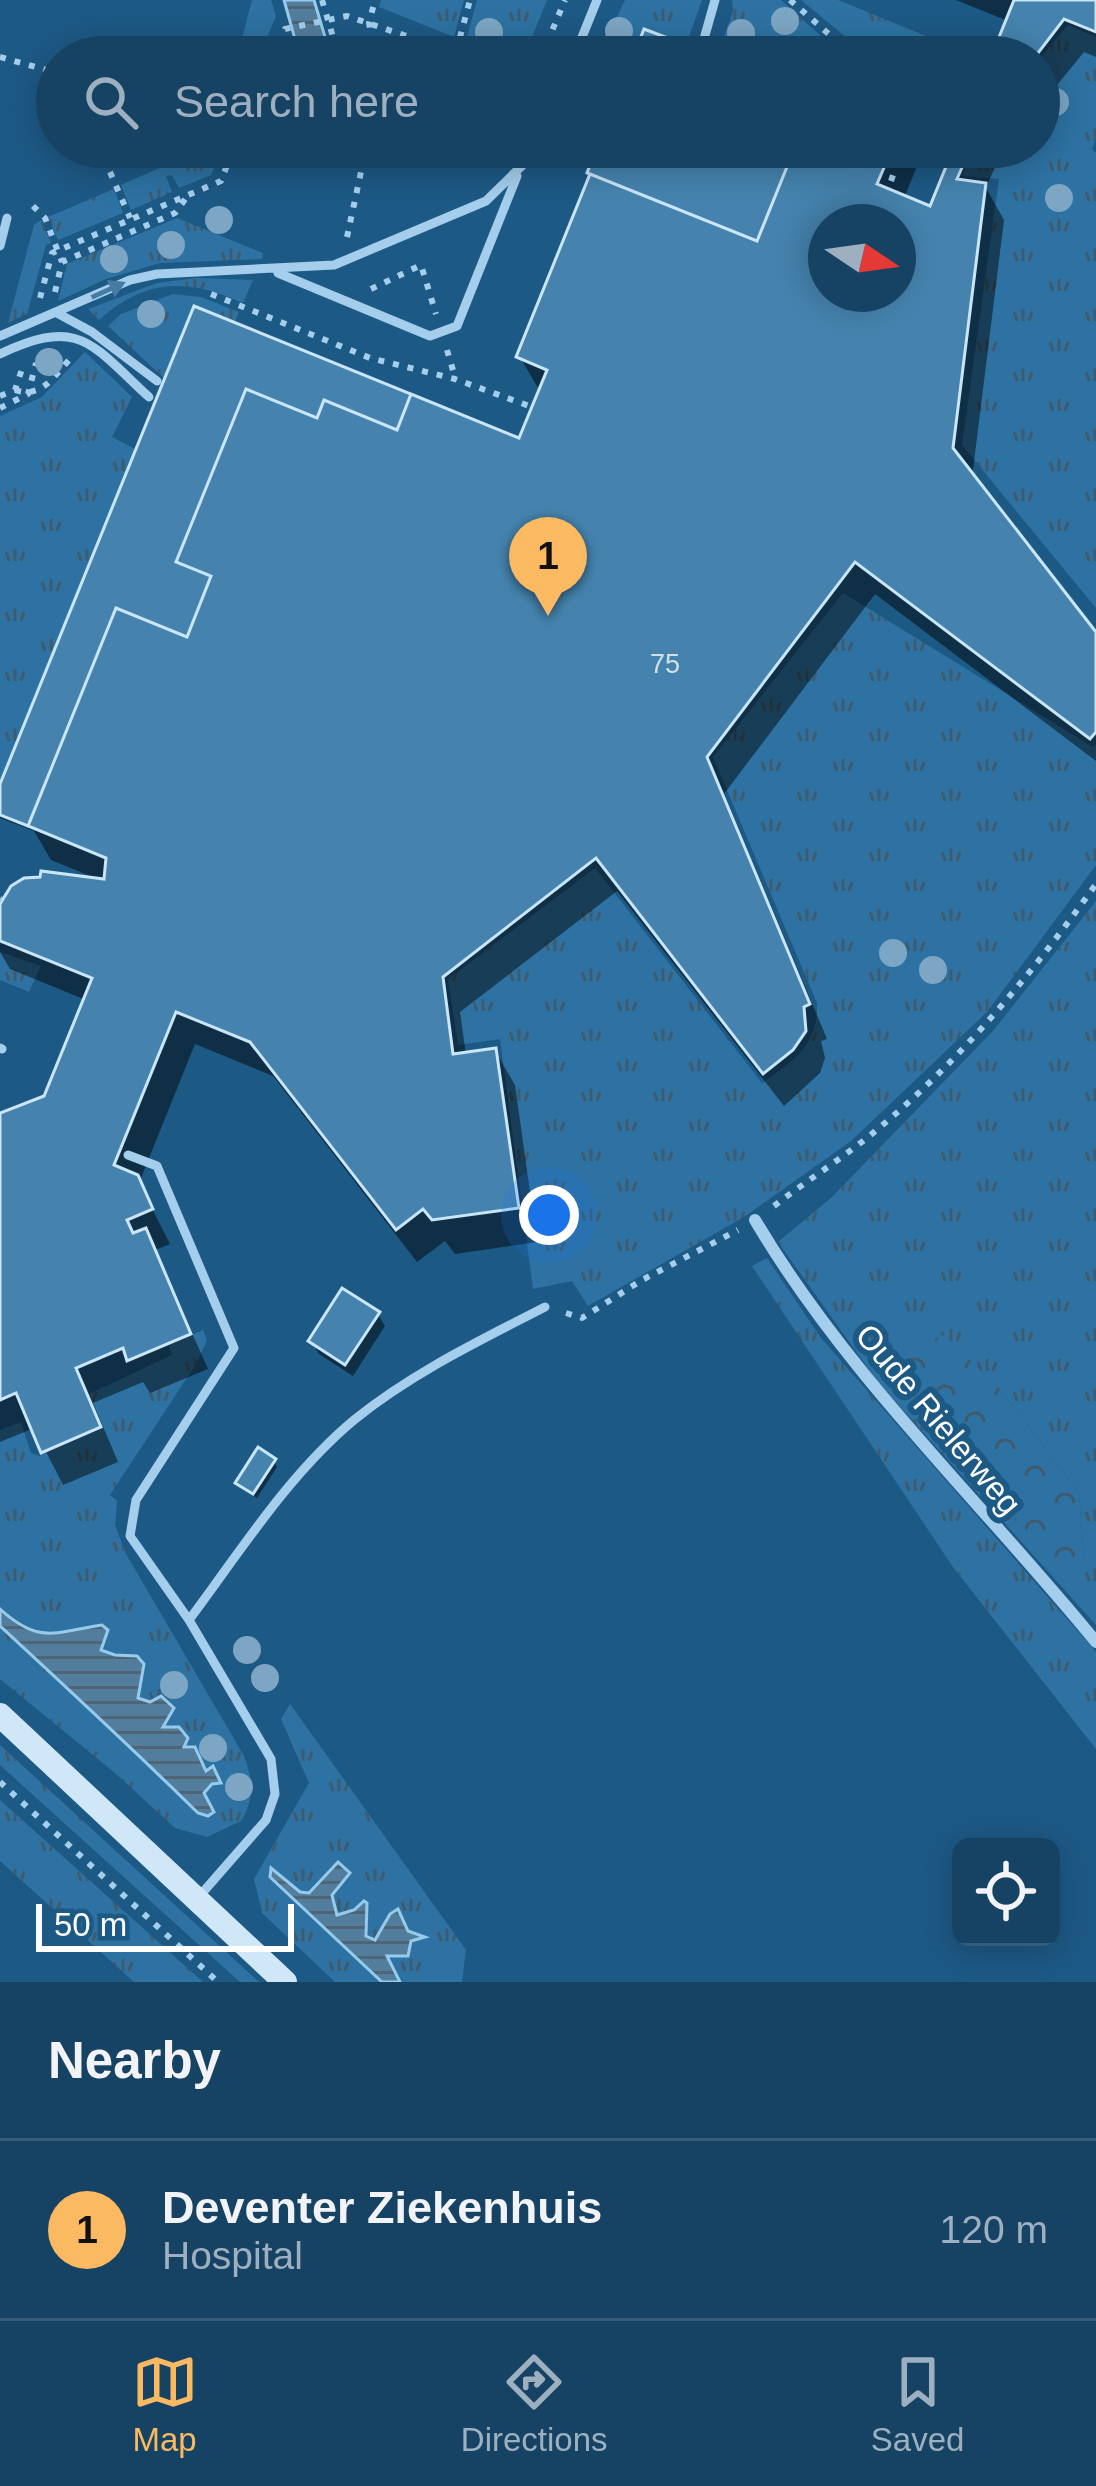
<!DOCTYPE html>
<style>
:root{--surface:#164364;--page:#1f4a6a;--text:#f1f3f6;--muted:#9eb0bf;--line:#355c78;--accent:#fbb962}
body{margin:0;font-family:Helvetica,sans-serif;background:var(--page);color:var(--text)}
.controls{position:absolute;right:36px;bottom:36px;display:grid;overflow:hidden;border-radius:18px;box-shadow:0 6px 30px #0003}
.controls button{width:108px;height:108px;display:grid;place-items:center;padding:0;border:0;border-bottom:3px solid var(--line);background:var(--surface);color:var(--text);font:60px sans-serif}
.compass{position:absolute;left:808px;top:204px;width:108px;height:108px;border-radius:50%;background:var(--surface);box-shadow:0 6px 30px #0003;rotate:103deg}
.scale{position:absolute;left:36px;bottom:30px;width:258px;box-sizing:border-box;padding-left:12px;border:6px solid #fff;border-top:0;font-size:33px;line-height:42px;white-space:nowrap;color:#fff;-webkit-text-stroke:9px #1d5985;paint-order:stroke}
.you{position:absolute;left:549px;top:1215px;width:42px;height:42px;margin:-30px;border:9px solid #fff;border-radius:50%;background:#1a73e8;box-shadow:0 0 0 18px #1a73e833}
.badge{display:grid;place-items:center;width:78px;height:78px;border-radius:50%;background:var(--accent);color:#111;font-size:39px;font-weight:700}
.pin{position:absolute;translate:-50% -99px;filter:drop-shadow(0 3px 6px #0008)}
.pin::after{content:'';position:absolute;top:63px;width:42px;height:36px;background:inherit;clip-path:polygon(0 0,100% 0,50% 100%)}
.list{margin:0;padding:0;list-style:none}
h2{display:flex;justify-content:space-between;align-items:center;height:156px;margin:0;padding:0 48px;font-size:51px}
h2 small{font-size:39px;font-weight:400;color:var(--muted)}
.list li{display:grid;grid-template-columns:78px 1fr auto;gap:36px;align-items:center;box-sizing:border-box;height:180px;padding:0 48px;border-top:3px solid var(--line)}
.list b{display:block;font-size:45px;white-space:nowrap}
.list p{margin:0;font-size:39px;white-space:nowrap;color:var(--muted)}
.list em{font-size:39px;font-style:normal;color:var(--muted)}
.icon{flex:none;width:66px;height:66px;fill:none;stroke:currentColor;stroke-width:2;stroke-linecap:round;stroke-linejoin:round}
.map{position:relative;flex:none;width:1096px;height:1982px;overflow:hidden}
.search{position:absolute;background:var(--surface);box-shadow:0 6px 30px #0003;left:36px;right:36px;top:36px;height:132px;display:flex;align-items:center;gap:30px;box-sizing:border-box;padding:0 42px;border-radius:66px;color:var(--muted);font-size:45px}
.sheet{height:336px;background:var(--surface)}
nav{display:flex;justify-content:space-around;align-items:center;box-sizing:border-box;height:168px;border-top:3px solid var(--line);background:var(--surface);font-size:33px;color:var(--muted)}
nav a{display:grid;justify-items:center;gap:6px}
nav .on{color:var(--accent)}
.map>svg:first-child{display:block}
.grass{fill:url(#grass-tufts);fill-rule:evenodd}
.forest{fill:url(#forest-crowns)}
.water{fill:url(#water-rules);stroke:#97cbec;stroke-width:3}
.shadow{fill:#0007;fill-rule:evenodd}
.building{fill:#4583ae;stroke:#c9e5f8;stroke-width:3;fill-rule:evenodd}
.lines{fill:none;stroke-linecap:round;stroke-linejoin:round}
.path{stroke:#a4ceeb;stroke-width:6;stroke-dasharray:6 9;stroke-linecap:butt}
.lane{stroke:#a4ceeb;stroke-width:9}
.street{stroke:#a4ceeb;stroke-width:12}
.secondary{stroke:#d0e7f8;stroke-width:24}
.tree{fill:#7ca6c4}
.oneway{fill:#467ca4}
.labels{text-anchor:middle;stroke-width:12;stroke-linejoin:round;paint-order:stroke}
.number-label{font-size:27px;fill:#d0e0eb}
.street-label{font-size:33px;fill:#fff;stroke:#1d5985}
</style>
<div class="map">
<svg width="1096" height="1982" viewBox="0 0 1096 1982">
<defs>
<pattern id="grass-tufts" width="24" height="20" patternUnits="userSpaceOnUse" patternTransform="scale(3)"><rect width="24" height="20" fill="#2d72a2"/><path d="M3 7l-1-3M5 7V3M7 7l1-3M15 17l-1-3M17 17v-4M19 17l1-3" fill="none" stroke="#405b6e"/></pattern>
<pattern id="forest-crowns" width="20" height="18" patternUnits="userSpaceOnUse" patternTransform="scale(3)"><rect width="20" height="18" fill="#2d72a2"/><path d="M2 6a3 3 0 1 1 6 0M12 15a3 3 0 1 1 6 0" fill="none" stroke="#405b6e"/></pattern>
<pattern id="water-rules" width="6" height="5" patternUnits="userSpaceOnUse" patternTransform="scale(3)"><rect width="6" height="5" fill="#527d9c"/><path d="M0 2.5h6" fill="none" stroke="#4f6474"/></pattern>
</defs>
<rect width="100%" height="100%" fill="#1d5985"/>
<path class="grass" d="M252 0H271L276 16 259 57H237Z
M381 0H464L454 37 379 7Z
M477 0H547L524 57H505L466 41Z
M625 0H702L686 45 633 57H598Z
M732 0H781L844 57H732L718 52 733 12Z
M801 0H838L960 50 957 57H870Z
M1068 25 1096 37V139L1092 149 1096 153V608L962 445 999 179 962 176 973 147H1039V59Z
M207 147H223L211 175 179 188 172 175 166 176 172 192 131 210 121 185Z
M114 189 123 213 58 240 48 217Z
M177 218 263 253 262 259 160 263 106 279 58 301 67 264Z
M41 220 51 243 46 245 27 314 8 323 34 225Z
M196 278 253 280 243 303C188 278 146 278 99 320L88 309 157 283Z
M173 294 201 297 239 312 235 322 194 306 164 378 108 326 121 314Z
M85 352 132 397 112 437 135 449 0 784V416L42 397Z
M843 593 1093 747 1096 744V865L987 1012 851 1141 744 1217 588 1306 572 1281 533 1289 500 1039 458 1045 448 979 595 868 762 1083C793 1061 819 1045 817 1003L713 757Z
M1096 901V1625L877 1381 778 1242 831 1198 993 1031ZM998 1387 1079 1492 1084 1558Z
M0 952 41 966 29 992 0 980Z
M767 1258 821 1338 1096 1652V1749L953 1567 752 1266Z
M203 1330 207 1340 196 1364 110 1495 117 1501 115 1525 126 1554 244 1756C253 1780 255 1798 241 1821L207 1837 175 1828 115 1773 0 1679V1626L54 1678 206 1802 204 1793 212 1784 199 1751 184 1748 162 1727 174 1708 138 1698 143 1677 123 1654 115 1655 101 1649 105 1641 102 1626C54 1632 40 1645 0 1609V1430L21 1422 31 1453 39 1456 103 1428 89 1394 172 1355 169 1345Z
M290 1704 466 1950 462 1982H400L386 1956 398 1957 411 1941 423 1937 384 1925 375 1940 366 1936 367 1903 363 1901 354 1910 337 1915 332 1895 338 1863 309 1893 300 1892 271 1869V1877L382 1982H335L262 1913 254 1879 309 1783 281 1719Z
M0 1745 259 1982H240L22 1785 0 1765Z
M0 1800 203 1982H134L0 1861Z"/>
<path class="forest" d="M944 1335 998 1387 1079 1492 1084 1558 1070 1582 895 1378C903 1357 923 1342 944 1335Z"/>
<path class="water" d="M284 0H314L331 57H300Z
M0 1609C40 1645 54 1632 102 1625L108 1630 101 1650 115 1655 137 1656 144 1664 138 1698 150 1702 161 1696 174 1708 163 1727H179L188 1738 184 1747H195L206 1771 213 1766 221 1783 212 1784 204 1793 214 1812 208 1816 198 1813C133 1749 67 1688 0 1626Z
M338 1862 350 1873 332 1895 337 1915 354 1910 364 1901 367 1903 366 1936 375 1940 390 1914 398 1909 408 1931 425 1937 411 1941 408 1956H387L400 1982H382L270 1877 271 1868 300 1892 309 1893Z"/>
<path class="shadow" d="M956 0H1096V57L1084 52 1039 107V57H994L1008 21Z
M600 147H904L916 169 904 198 932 209 957 147H1003L986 188 1004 220 972 478 1096 637V761L875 594 724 794 827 1039 821 1041 825 1058 820 1073 784 1106 617 891 460 1012 466 1055 495 1051 515 1085 537 1242 455 1254 445 1241 417 1262 273 1076 195 1044 139 1183 170 1244 155 1250 208 1369 150 1393 143 1382 93 1403 118 1462 63 1485 34 1428 0 1442V1117L46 1098 86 1000 10 969 0 952V912L95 878 51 860 34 831 0 818V793L521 442 541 393 520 357 593 177ZM826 222H898V294H826Z
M378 1314 385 1326 353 1376 319 1354 311 1341Z
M274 1461 277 1467 257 1498 241 1488 238 1483Z"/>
<path class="building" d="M1014 0H1096V32L1064 19 1035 57H991Z
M644 29 686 45 715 57H633Z
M597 147H795L757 241 587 173Z
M795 147H893L877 184 930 206 954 147H971L957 179 986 183 953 448 1096 632V732L1090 739 855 562 707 757 810 1004 804 1007 806 1031 793 1050 763 1074 596 858 443 977 453 1054 496 1048 519 1208 432 1220 423 1209 396 1230 250 1042 176 1012 114 1165 138 1175 153 1209 127 1220 133 1233 146 1228 191 1334 127 1361 123 1348 76 1368 101 1427 41 1453 16 1393 0 1400V1113L44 1096 92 978 0 941V904L11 886 24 878 40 877 41 871 104 879 106 858 28 826 116 608 187 637 211 576 176 562 246 389 317 418 324 400 397 430 411 394 519 438 547 370 516 357 590 174 757 241ZM826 222H898V294H826Z
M194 306 411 394 397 430 324 400 317 418 246 389 176 562 211 576 187 637 116 608 28 826 0 815V784Z
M342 1288 380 1312 345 1365 308 1341Z
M258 1447 276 1459 253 1494 235 1483Z"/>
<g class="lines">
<path class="path" d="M322 0 339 57
M790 0 855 57
M456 52 470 0
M0 57 57 73
M273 57 285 29 347 16 469 57
M375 57 369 23 375 0
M541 57 565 0
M960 57 963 49
M326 147 364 158 367 147
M110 172 130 218
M891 181 903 147
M33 206 45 218 62 262
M347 237 364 158 362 147
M371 289 421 265 436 314
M55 292 62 262 175 213 186 198
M211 294 370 358 455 379 532 407
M40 298 52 253 221 181 234 147
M447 350 455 377
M15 390C41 398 52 379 69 360
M0 396 15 390 22 369
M0 408 28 394 36 363
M0 899 2 900
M774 1206C809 1179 846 1156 879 1128 962 1059 1034 971 1096 884
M566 1313 582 1318 642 1280 738 1230
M0 1782 218 1982"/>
<path class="lane" d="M702 46 715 0
M574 57 597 0
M0 246 7 218
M278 273 430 336 457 326 517 176
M57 313 92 332 157 381
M0 336 130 280 157 274 334 265 486 201 541 147
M0 354C80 316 91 344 149 397
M0 1048 2 1049
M128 1155 157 1166 234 1348 136 1500 130 1536 189 1620 271 1759 275 1794 266 1820 197 1899
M189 1620C240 1552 288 1475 354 1420 412 1373 479 1341 545 1307"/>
<path class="street" d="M755 1220C848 1377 981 1501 1096 1642"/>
<path class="secondary" d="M0 1715 285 1982"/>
</g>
<g class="tree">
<circle cx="785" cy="21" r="14"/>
<circle cx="619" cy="31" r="14"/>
<circle cx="489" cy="32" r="14"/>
<circle cx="741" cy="33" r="14"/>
<circle cx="1055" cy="102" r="14"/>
<circle cx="1059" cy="198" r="14"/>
<circle cx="219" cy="220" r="14"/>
<circle cx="171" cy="245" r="14"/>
<circle cx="114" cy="259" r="14"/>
<circle cx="151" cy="314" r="14"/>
<circle cx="49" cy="362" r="14"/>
<circle cx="893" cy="953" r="14"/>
<circle cx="933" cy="970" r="14"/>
<circle cx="247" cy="1650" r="14"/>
<circle cx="265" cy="1678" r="14"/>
<circle cx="174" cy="1685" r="14"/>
<circle cx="213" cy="1748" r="14"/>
<circle cx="239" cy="1787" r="14"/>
</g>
<defs><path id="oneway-solid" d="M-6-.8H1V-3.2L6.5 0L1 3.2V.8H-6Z" transform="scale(3)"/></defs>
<use class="oneway" href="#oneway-solid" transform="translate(108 290) rotate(-24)"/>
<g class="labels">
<g class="number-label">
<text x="665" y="673">75</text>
</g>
<g class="street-label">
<text transform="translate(939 1419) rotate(50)" y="12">Oude Rielerweg</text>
</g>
</g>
</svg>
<div class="controls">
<button><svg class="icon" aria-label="locate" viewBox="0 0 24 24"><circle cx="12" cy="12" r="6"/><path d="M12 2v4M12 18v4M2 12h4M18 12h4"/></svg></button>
</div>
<svg class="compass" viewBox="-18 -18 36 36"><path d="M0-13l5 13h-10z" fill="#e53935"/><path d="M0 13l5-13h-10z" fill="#9eb0bf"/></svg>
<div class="scale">50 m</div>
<div class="you"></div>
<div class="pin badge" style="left:548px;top:616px">1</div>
<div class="search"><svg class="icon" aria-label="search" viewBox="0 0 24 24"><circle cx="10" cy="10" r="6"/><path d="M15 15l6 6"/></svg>Search here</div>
</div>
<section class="sheet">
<h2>Nearby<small></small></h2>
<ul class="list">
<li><span class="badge">1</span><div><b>Deventer Ziekenhuis</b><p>Hospital</p></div><em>120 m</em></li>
</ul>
</section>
<nav>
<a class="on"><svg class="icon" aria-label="map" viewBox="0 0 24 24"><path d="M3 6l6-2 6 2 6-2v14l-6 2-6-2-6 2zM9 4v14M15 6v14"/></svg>Map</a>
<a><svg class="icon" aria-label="directions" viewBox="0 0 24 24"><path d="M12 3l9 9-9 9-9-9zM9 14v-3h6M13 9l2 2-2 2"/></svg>Directions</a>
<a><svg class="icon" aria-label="saved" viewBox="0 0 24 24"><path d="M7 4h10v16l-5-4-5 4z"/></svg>Saved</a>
</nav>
